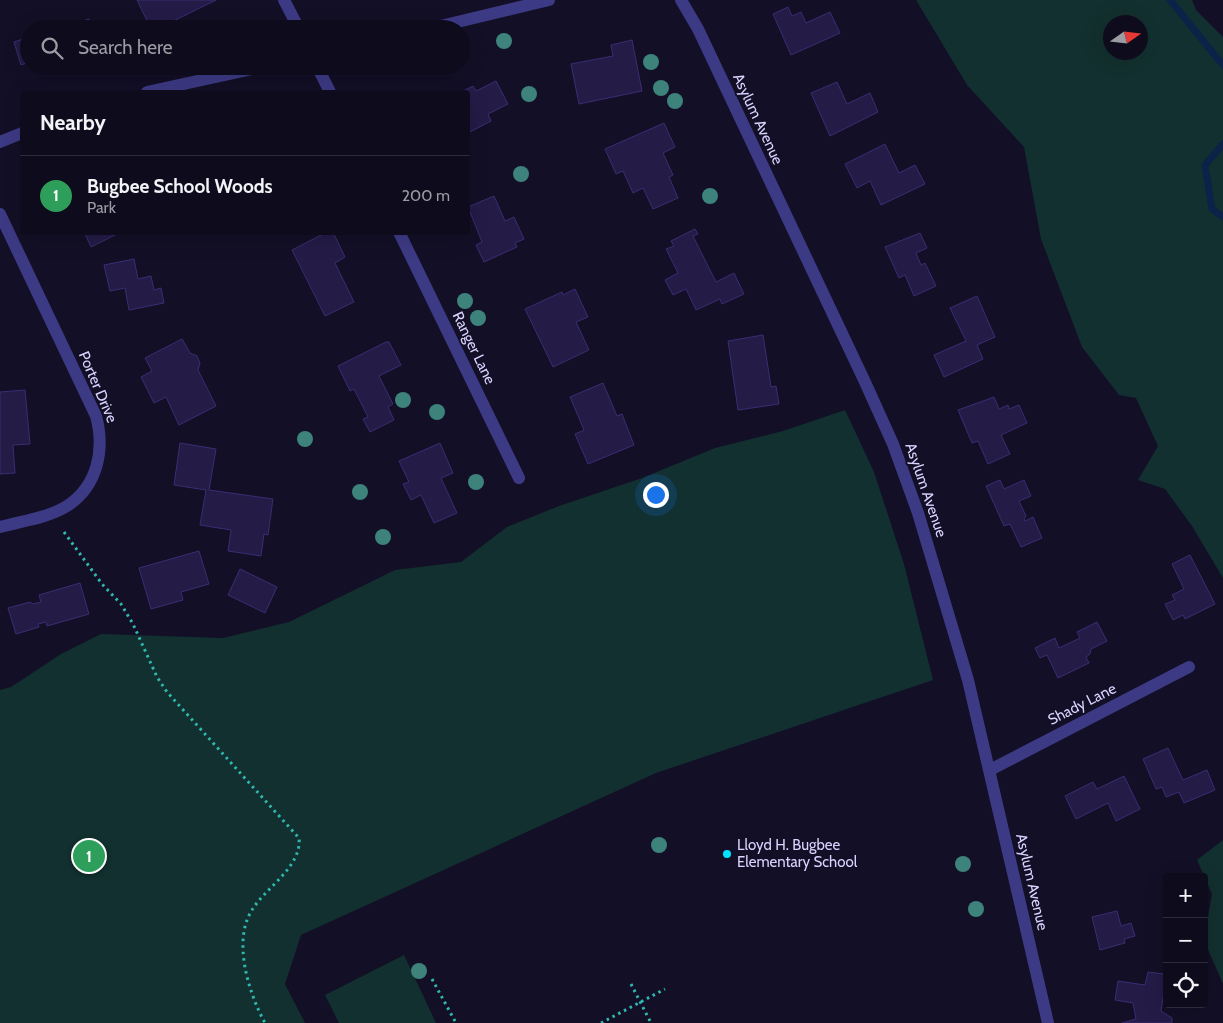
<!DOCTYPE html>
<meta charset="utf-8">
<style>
:root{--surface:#0e0b1c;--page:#1c1929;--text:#f1f3f6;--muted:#9b9ba3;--line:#2e2b3b;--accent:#00e5ff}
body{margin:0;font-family:Cabin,sans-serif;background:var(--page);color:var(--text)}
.controls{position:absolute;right:15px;bottom:15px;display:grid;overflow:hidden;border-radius:5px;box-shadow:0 5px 20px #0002}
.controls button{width:45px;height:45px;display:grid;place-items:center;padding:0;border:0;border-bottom:1px solid var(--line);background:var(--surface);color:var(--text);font:25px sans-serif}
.compass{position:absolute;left:1103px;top:15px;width:45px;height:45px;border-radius:50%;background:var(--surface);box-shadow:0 5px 20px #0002;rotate:76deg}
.you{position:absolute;left:655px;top:494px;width:18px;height:18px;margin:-12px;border:4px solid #fff;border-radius:50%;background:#1a73e8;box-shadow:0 0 0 8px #1a73e833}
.badge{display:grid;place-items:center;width:32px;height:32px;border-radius:50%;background:var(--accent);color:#fff;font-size:16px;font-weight:700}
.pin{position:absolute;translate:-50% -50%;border:2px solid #fff;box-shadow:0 1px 5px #0006}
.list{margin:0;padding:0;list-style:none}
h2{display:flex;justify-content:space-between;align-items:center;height:65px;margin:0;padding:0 20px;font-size:21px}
h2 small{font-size:16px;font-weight:400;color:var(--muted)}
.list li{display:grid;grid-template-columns:32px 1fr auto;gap:15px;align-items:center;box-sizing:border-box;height:80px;padding:0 20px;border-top:1px solid var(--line)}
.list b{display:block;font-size:19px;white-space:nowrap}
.list p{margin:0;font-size:16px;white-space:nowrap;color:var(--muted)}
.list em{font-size:16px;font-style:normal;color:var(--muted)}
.icon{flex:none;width:28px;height:28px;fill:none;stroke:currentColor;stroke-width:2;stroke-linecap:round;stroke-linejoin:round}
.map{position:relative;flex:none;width:1223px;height:1023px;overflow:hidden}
.search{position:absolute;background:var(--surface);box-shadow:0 5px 20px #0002;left:20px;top:20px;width:450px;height:55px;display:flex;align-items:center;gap:12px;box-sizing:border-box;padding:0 18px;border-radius:28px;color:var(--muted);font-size:19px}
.panel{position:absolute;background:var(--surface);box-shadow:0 5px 20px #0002;left:20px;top:90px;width:450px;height:145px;border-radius:5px}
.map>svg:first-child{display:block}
.green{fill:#12302f;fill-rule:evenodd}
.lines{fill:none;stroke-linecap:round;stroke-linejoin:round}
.stream{stroke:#0c2248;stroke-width:7}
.building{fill:#241b47;stroke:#3b2d73}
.path{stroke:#2fb8b0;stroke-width:3;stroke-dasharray:2.5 4;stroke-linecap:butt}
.street{stroke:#3d3a85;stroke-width:12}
.tree{fill:#3d827b}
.poi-dot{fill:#00e5ff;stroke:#130f26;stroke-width:2}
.labels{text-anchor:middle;stroke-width:4;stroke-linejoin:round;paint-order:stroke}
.street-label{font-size:15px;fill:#d9d4ff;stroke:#130f26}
.poi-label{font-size:15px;fill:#d9d4ff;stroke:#130f26;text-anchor:start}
</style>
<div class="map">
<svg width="1223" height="1023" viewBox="0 0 1223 1023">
<rect width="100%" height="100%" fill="#130f26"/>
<path class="green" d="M916 0H1192L1196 10 1223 37V578L1192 526 1165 489 1138 480 1158 446 1136 398 1119 395 1082 347 1041 239 1024 147 967 85ZM1140 22V52H1110V22Z
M845 410 874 472 904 564 933 680 656 773 301 935 285 984 305 1023H0V690L11 687 61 654 101 634 223 638 289 622 395 570 461 562 507 527 559 506 642 478 715 448 783 431Z
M1223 840V984L1204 940 1212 894 1197 860Z
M404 955 436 1023H339L325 995Z"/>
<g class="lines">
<path class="stream" d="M1170 0 1223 65
M1223 144 1205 165 1212 209 1223 217"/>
</g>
<path class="building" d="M137 0H216L157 29H151Z
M788 7 792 16 801 12 806 23 830 12 840 33 791 55 773 14Z
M89 19 91 29H58Z
M29 37V62L21 65 14 42Z
M632 40 642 91 579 104 571 64 613 56 611 45Z
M496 81 508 104 488 114 491 121 468 133V92H461L473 86 476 91Z
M837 82 847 104 870 93 878 112 830 136 811 93Z
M664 123 675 147 663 153 673 175 669 177 678 198 653 209 643 188 633 193 623 171 616 174 605 149Z
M885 144 899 173 915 165 925 184 881 205 870 181 857 188 845 164Z
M494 196 505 221 514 217 524 239 515 243 517 247 484 262 476 245 482 242 468 207Z
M695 229 698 234 693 236 716 282 734 273 744 294 722 304 720 299 696 310 686 289 673 295 665 280 678 273 666 249 674 246 671 241Z
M84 232H121L91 247Z
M327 232H333L345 257 335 263 354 302 325 316 292 250Z
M920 233 927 248 916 253 921 265 925 263 936 286 914 296 905 275 899 278 885 247Z
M134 259 138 279 151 276 154 290 161 288 164 303 129 310 125 288 110 291 104 265Z
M575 289 588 317 576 322 589 350 553 367 525 309 562 292 563 295Z
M977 296 995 337 977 345 983 359 944 377 934 355 966 341 950 308Z
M763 335 771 387 776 386 779 404 738 410 728 341Z
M182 339 190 353 197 356 200 363 198 370 216 406 179 425 166 397 154 403 141 377 152 371 145 358Z
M386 342H389L401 365 379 376 393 404 388 407 394 420 370 432 363 419 368 417 354 389 350 391 338 366Z
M603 383 617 416 622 414 634 445 588 464 575 434 584 430 570 397Z
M25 390 30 444 13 445 15 473 0 474V392Z
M994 397 999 409 1008 405 1009 409 1019 405 1027 423 1001 435 1010 454 988 464 978 441 972 443 958 410Z
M180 443 216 449 209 490 273 499 268 535 264 534 261 556 228 551 231 530 200 525 206 490 174 485Z
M440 443 453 473 441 478 457 513 434 523 421 495 411 500 403 484 409 482 399 461Z
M1000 480 1004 489 1024 480 1031 496 1019 501 1026 516 1024 519 1025 521 1033 517 1042 538 1021 547 1010 524 1004 526 986 486Z
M199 551 209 584 181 592 183 600 151 609 139 568Z
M1190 555 1215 604 1185 619 1183 615 1173 620 1165 604 1175 600 1172 595 1184 589 1172 564Z
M240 569 277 587 265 613 228 595Z
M80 583 89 614 47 626 46 622 38 624 39 627 16 634 8 608 30 602 33 604 41 602 39 595Z
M1097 622 1107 641 1091 649 1090 654 1086 657 1089 663 1058 678 1047 655 1040 658 1035 648 1055 638 1059 648 1080 638 1077 632Z
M1168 748 1183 780 1207 770 1215 790 1184 803 1179 792 1166 797 1162 787 1156 789 1143 759Z
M1124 776 1140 809 1116 821 1108 803 1076 819 1065 796 1093 782 1097 789Z
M1117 911 1121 926 1131 923 1135 936 1124 939 1125 943 1100 950 1092 917Z
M1148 972 1164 974 1167 978V995L1163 998 1161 1011 1172 1018V1023H1122L1136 1019 1133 1003 1115 1000 1118 981 1145 985Z"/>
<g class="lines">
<path class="path" d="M64 532 102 584 121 604 133 624 157 677 167 692 299 838C302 867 265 888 252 910 232 941 249 994 265 1023
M432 979 456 1023
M631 984 651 1023
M601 1023 665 989"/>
<path class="street" d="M284 0 299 29
M681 0 698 29 865 382 893 444 918 513 968 680 1048 1023
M428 29 549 0
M317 66 330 92
M147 92 266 66
M0 142 22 133
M0 214 96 416C105 449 98 486 67 506 48 518 21 521 0 527
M399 232 519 478
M990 770 1189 667"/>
</g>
<g class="tree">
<circle cx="504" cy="41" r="8"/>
<circle cx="651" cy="62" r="8"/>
<circle cx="661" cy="88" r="8"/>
<circle cx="529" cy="94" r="8"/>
<circle cx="675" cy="101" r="8"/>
<circle cx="521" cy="174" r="8"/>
<circle cx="710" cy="196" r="8"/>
<circle cx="465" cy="301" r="8"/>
<circle cx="478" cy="318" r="8"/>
<circle cx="403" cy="400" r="8"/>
<circle cx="437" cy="412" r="8"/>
<circle cx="305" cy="439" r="8"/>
<circle cx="476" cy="482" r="8"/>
<circle cx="360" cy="492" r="8"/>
<circle cx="383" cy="537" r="8"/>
<circle cx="659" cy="845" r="8"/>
<circle cx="963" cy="864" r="8"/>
<circle cx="976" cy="909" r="8"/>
<circle cx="419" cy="971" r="8"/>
</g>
<circle class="poi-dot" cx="727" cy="854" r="5"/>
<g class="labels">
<g class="street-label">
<text transform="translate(758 119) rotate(65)" y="5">Asylum Avenue</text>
<text transform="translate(474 348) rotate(64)" y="5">Ranger Lane</text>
<text transform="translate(98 387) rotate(67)" y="5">Porter Drive</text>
<text transform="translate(926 490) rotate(71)" y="5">Asylum Avenue</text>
<text transform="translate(1082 704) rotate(-27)" y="5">Shady Lane</text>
<text transform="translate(1032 882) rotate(77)" y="5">Asylum Avenue</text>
</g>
<g class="poi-label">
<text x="737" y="850">Lloyd H. Bugbee<tspan x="737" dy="17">Elementary School</tspan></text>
</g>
</g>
</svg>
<div class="controls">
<button>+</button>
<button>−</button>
<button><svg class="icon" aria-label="locate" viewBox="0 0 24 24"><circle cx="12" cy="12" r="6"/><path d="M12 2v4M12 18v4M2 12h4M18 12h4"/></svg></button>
</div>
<svg class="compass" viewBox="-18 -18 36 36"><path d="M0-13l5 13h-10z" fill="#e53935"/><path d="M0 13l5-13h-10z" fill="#9b9ba3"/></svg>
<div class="you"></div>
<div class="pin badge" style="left:89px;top:856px;background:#2e9e5b">1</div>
<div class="search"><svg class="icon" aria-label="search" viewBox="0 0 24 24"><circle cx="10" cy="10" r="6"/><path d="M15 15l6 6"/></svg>Search here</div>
<section class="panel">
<h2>Nearby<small></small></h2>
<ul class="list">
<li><span class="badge" style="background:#2e9e5b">1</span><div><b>Bugbee School Woods</b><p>Park</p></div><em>200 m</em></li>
</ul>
</section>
</div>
